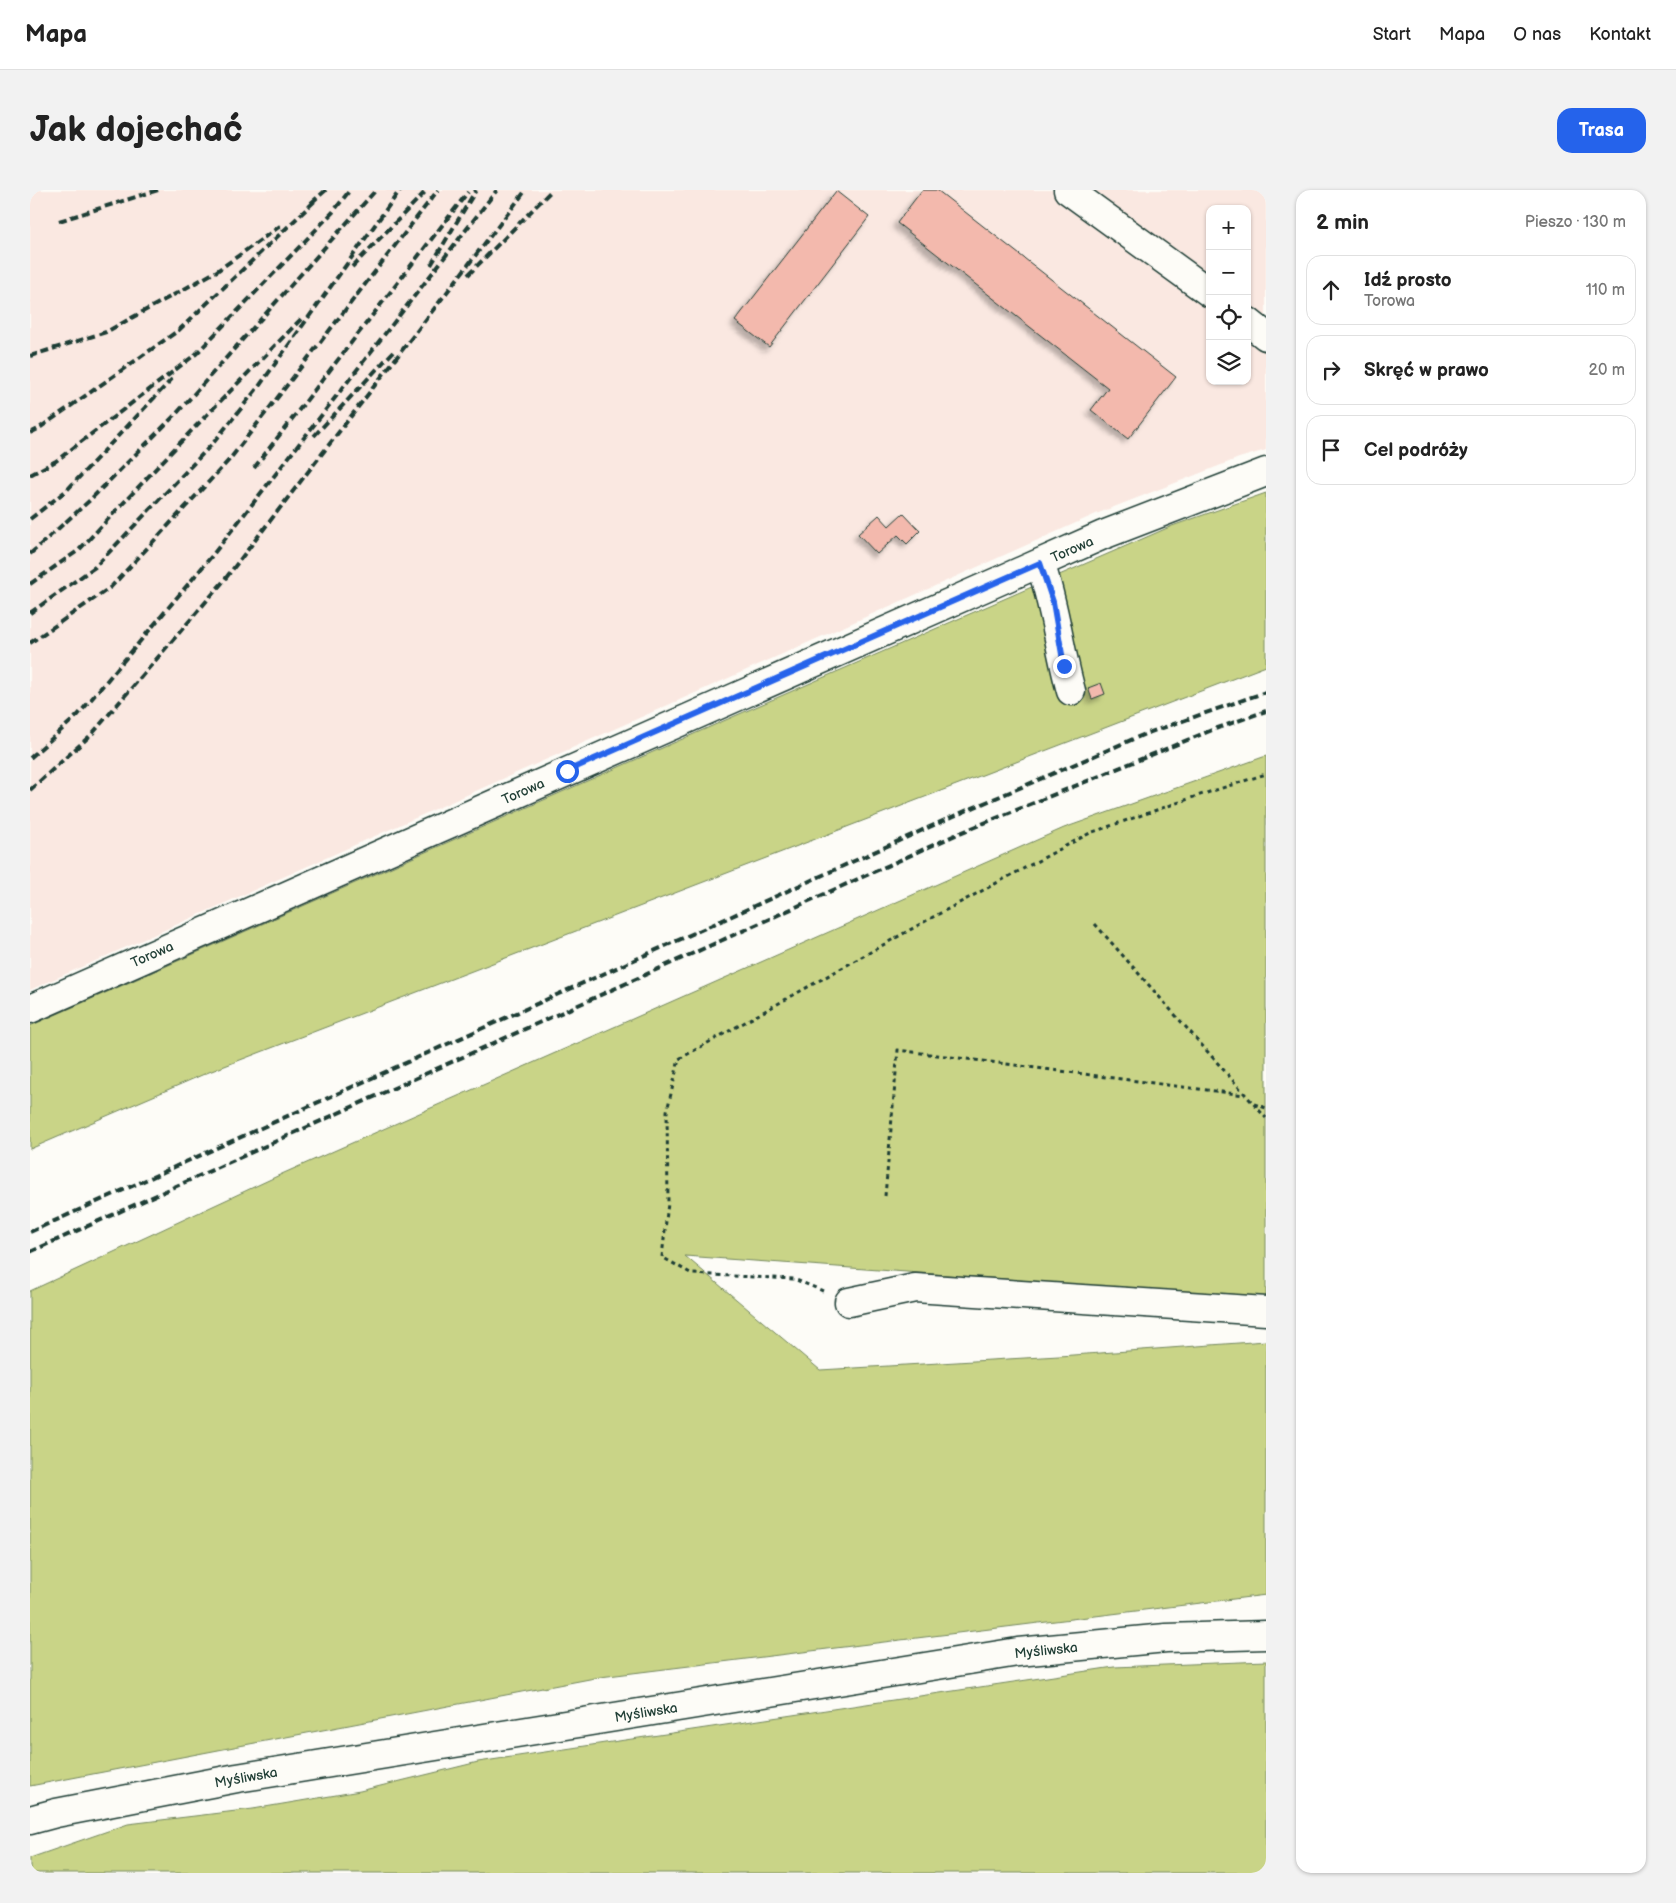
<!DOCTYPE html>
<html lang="pl">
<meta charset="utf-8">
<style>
:root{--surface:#fff;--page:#f2f2f2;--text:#222;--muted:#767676;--line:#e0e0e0;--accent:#2563eb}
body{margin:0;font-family:"Balsamiq Sans",sans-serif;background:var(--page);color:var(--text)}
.controls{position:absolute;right:15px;top:15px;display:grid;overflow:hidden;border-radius:10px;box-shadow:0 1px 4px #0004}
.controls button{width:45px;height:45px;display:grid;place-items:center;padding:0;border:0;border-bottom:1px solid var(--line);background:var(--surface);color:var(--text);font:25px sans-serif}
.stop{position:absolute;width:15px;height:15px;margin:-11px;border:4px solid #2563eb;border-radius:50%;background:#fff}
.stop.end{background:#2563eb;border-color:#fff;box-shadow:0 1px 5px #0008}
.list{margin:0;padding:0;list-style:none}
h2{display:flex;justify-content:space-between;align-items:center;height:65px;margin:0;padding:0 20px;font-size:21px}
h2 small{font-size:16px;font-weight:400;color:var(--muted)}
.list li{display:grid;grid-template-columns:32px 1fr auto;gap:15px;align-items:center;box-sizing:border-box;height:70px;margin:0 10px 10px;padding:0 10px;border:1px solid var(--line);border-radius:15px}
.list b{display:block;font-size:19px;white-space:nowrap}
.list p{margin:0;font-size:16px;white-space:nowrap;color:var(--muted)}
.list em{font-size:16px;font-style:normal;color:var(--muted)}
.icon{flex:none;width:28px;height:28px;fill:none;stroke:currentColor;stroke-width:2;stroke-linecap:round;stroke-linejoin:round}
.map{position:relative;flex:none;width:1236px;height:1683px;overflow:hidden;border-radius:15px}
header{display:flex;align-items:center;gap:30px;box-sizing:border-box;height:70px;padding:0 25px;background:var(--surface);border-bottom:1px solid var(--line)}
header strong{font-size:24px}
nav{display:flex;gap:28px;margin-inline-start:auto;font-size:18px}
.intro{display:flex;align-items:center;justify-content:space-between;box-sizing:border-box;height:120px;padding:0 30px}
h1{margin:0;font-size:35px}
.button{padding:12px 22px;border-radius:15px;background:var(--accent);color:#fff;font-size:18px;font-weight:700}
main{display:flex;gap:30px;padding:0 30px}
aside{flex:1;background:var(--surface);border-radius:15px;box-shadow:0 1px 4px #0004}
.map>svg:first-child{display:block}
.built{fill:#fae8e1;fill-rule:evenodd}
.green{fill:#c9d487;stroke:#74885e}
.building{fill:#f3b9ad;stroke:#1f3d34;filter:url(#shadow)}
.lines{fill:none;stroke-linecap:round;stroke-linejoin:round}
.minor-casing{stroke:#1f3d34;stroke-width:31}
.path{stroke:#1f3d34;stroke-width:3;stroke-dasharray:4 4;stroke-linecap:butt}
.minor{stroke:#fdfcf7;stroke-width:28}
.rail{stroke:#1f3d34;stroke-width:4;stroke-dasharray:8 4;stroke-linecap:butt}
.route{stroke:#2563eb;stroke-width:6}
.labels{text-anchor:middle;stroke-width:5;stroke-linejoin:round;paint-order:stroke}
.street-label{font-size:14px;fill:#1f3d34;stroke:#fdfcf7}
</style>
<header>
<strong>Mapa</strong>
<nav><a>Start</a><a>Mapa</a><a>O nas</a><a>Kontakt</a></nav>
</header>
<div class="intro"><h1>Jak dojechać</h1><a class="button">Trasa</a></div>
<main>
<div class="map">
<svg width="1236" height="1683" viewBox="0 0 1236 1683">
<defs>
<filter id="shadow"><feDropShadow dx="-4.5" dy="4.5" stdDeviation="2.5" flood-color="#0004"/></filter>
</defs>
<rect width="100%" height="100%" fill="#fdfcf7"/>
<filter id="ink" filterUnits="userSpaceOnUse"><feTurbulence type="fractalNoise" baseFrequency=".02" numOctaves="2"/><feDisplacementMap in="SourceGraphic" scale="10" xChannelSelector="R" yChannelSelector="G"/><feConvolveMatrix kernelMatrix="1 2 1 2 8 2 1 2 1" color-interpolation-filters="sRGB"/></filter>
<g filter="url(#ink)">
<path class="built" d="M0 0H1236V260L1209 268 1066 324 0 800ZM1180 19H1217V191H1180Z"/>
<path class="green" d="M1236 303V476L179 882 0 959V836L698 529 1142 336Z
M1236 566V1108L655 1066 790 1180 1029 1166 1236 1151V1405L570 1487 0 1596V1101L254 983 1034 638Z
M1236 1471V1683H0V1668L98 1634 223 1619 330 1601 448 1572 1084 1477Z"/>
<path class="building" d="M892 0H907L1146 187 1098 249 1061 220 1078 198 867 33Z
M806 1 839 27 739 157 705 131Z
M873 323 890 341 877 354 868 345 847 364 828 344 849 325 859 336Z
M1071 493 1075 504 1062 509 1058 498Z"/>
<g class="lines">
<g class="minor-casing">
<path id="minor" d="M1038 0 1180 103
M1217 131 1236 146
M1010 373C1025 415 1029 458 1041 501
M0 819 1073 345 1236 282
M819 1112 885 1098 1236 1121
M0 1630 26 1623 207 1588 988 1462 1136 1448 1236 1445"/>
</g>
<path class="path" d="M1065 734 1236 928
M1224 914 1236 918
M855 1006 868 860 1215 905
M793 1101 764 1089 662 1084 632 1067 638 1013 637 921 649 869 903 727 1060 643 1167 606 1236 584"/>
<use href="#minor" class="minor"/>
<path class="rail" d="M281 13 296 0
M29 31 128 0
M401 75 446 0
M322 77 397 0
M438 85 522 0
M0 166 76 142 187 81 253 34
M0 243 8 239 149 140 287 9
M284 246 363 162
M224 278 438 2
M0 285 26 271 166 164 303 22 320 0
M0 329 37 300 142 189
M0 364 59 311 147 223 346 0
M0 394 49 360 164 238 271 129
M0 423 65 377 184 252 230 195 370 0
M0 453 81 397 200 269 408 0
M0 568 48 525 181 367 467 0
M0 600 62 544 192 393 496 0
M0 1042 924 626 1115 544 1236 502
M0 1062 930 643 1182 540 1236 521"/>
</g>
</g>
<g class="lines" filter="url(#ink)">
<path class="route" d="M537 581 1010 373 1023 412 1034 476"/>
</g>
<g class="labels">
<g class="street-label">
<text transform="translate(1042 359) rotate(-24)" y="5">Torowa</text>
<text transform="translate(493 601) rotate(-24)" y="5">Torowa</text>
<text transform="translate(122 764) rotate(-24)" y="5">Torowa</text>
<text transform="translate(1016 1460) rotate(-6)" y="5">Myśliwska</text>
<text transform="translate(616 1522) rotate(-9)" y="5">Myśliwska</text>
<text transform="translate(216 1587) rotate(-10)" y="5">Myśliwska</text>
</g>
</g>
</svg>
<div class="controls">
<button>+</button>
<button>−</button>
<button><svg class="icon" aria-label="locate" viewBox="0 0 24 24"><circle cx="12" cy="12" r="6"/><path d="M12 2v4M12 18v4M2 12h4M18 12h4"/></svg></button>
<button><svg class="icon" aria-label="layers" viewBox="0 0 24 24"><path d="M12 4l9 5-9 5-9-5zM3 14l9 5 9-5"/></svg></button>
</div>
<div class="stop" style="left:537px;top:581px"></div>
<div class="stop end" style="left:1034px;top:476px"></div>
</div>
<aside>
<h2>2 min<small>Pieszo · 130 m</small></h2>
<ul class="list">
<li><svg class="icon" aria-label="ahead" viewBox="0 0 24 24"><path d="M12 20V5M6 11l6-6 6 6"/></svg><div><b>Idź prosto</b><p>Torowa</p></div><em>110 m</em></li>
<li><svg class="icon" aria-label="right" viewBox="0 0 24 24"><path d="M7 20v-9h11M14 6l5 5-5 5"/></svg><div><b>Skręć w prawo</b></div><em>20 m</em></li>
<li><svg class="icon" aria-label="arrive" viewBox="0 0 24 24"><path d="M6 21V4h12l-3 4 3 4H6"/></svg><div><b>Cel podróży</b></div></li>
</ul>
</aside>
</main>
